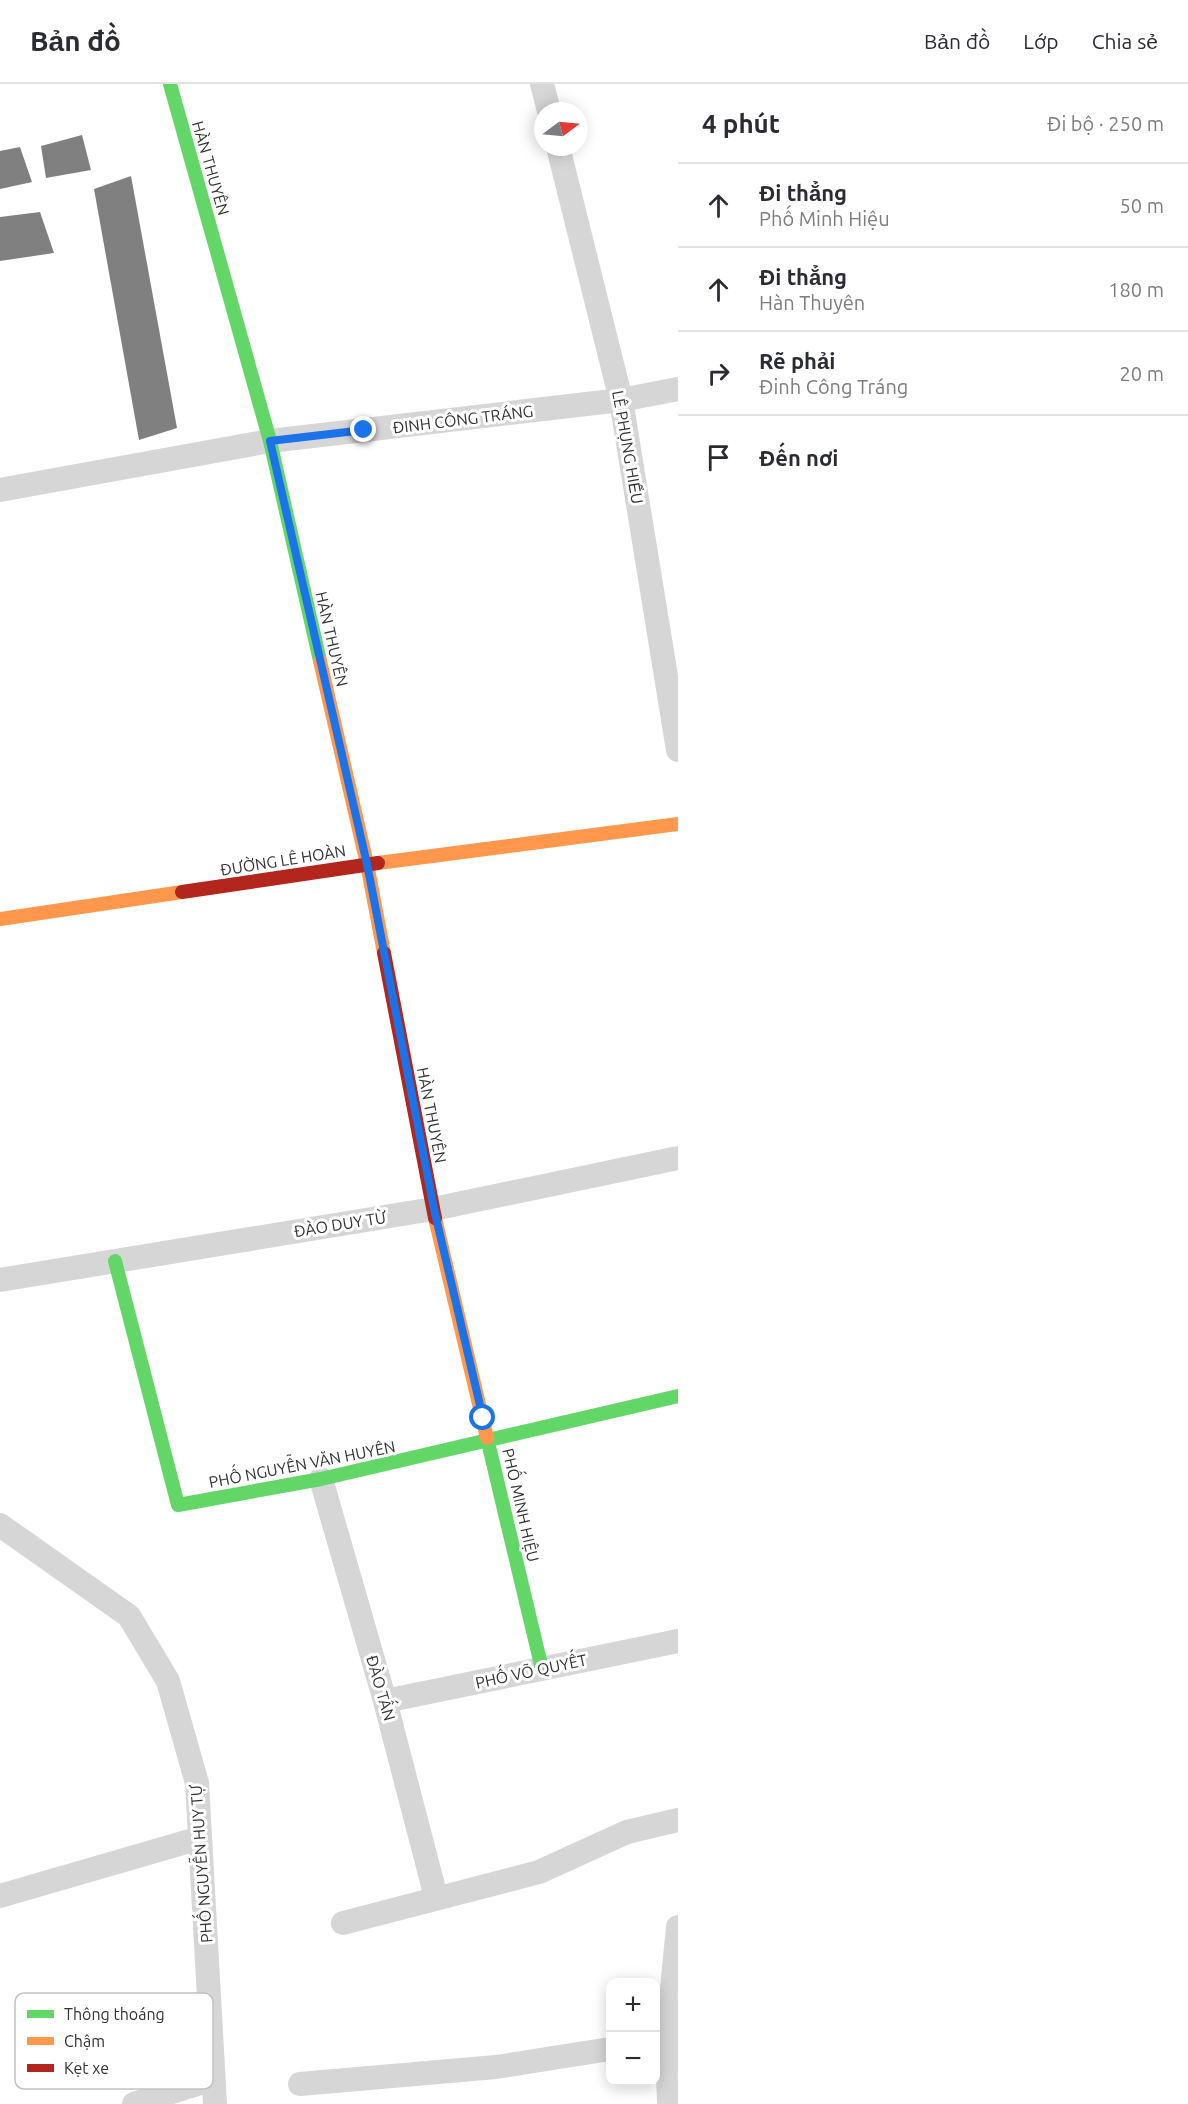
<!DOCTYPE html>
<html lang="vi">
<meta charset="utf-8">
<style>
:root{--surface:#fff;--page:#f7f7f7;--text:#2b2b33;--muted:#7c7c81;--line:#e1e1e2}
body{margin:0;font-family:Ubuntu,sans-serif;background:var(--page);color:var(--text)}
.controls{position:absolute;right:18px;bottom:18px;display:grid;overflow:hidden;border-radius:12px;box-shadow:0 3px 15px #0003}
.controls button{width:54px;height:54px;display:grid;place-items:center;padding:0;border:0;border-bottom:2px solid var(--line);background:var(--surface);color:var(--text);font:30px sans-serif}
.compass{position:absolute;left:534px;top:18px;width:54px;height:54px;border-radius:50%;background:var(--surface);box-shadow:0 3px 15px #0003;rotate:74deg}
.stop{position:absolute;width:18px;height:18px;margin:-14px;border:4px solid #1a73e8;border-radius:50%;background:#fff}
.stop.end{background:#1a73e8;border-color:#fff;box-shadow:0 2px 6px #0008}
.list{margin:0;padding:0;list-style:none}
h2{display:flex;justify-content:space-between;align-items:center;height:78px;margin:0;padding:0 24px;font-size:26px}
h2 small{font-size:20px;font-weight:400;color:var(--muted)}
.list li{display:grid;grid-template-columns:39px 1fr auto;gap:18px;align-items:center;box-sizing:border-box;height:84px;padding:0 24px;border-top:2px solid var(--line)}
.list b{display:block;font-size:22px;white-space:nowrap}
.list p{margin:0;font-size:20px;white-space:nowrap;color:var(--muted)}
.list em{font-size:20px;font-style:normal;color:var(--muted)}
.icon{flex:none;width:33px;height:33px;fill:none;stroke:currentColor;stroke-width:2;stroke-linecap:round;stroke-linejoin:round}
.map{position:relative;flex:none;width:678px;height:2020px;overflow:hidden}
header{display:flex;align-items:center;gap:36px;box-sizing:border-box;height:84px;padding:0 30px;background:var(--surface);border-bottom:2px solid var(--line)}
header strong{font-size:28px}
nav{display:flex;gap:33px;margin-inline-start:auto;font-size:21px}
main{display:flex}
aside{flex:1;background:var(--surface)}
.map>svg:first-child{display:block}
.building{fill:#808080}
.lines{fill:none;stroke-linecap:round;stroke-linejoin:round}
.street{stroke:#d6d6d6;stroke-width:24}
.fast{stroke:#63d668;stroke-width:14}
.slow{stroke:#ff974d;stroke-width:14}
.jam{stroke:#b3261e;stroke-width:14}
.route{stroke:#1a73e8;stroke-width:8}
.labels{text-anchor:middle;stroke-width:6;stroke-linejoin:round;paint-order:stroke}
.street-label{font-size:16px;fill:#323232;stroke:#fff}
.key{fill:#fff;stroke:#c2c2c2;stroke-width:1.5}
.key-label{font-size:16px;fill:#323232}
</style>
<header>
<strong>Bản đồ</strong>
<nav><a>Bản đồ</a><a>Lớp</a><a>Chia sẻ</a></nav>
</header>
<main>
<div class="map">
<svg width="678" height="2020" viewBox="0 0 678 2020">
<rect width="100%" height="100%" fill="#fff"/>
<path class="building" d="M82 51 91 86 46 94 41 62Z
M20 63 32 98 0 105V67Z
M131 92 177 344 139 356 94 105Z
M40 128 54 169 0 177V133Z"/>
<g class="lines">
<path class="street" d="M542 0 549 27
M558 63 621 316 678 666
M0 406 270 357 621 316 678 305
M0 1196 433 1125 678 1074
M321 1395 385 1617 436 1813
M0 1441 129 1532 168 1597 197 1699 215 2020
M385 1617 678 1557
M0 1812 200 1754
M343 1839 539 1788 627 1748 678 1736
M300 2000 496 1983 610 1965
M134 2020 213 1995
M669 2020 667 1956 678 1843"/>
<path class="fast" d="M170 0 270 357 320 577
M115 1177 178 1421 321 1395 678 1312
M487 1354 542 1585"/>
<path class="slow" d="M320 577 367 780 384 869
M378 779 678 740
M0 835 182 808
M435 1134 487 1354"/>
<path class="jam" d="M182 808 378 779
M384 869 435 1134"/>
</g>
<g class="lines">
<path class="route" d="M364 346 270 357 367 780 434 1125 483 1334"/>
</g>
<g class="labels">
<g class="street-label">
<text transform="translate(211 84) rotate(74)" y="6">HÀN THUYÊN</text>
<text transform="translate(463 335) rotate(-7)" y="6">ĐINH CÔNG TRÁNG</text>
<text transform="translate(628 363) rotate(80)" y="6">LÊ PHỤNG HIỂU</text>
<text transform="translate(332 555) rotate(77)" y="6">HÀN THUYÊN</text>
<text transform="translate(283 776) rotate(-9)" y="6">ĐƯỜNG LÊ HOÀN</text>
<text transform="translate(432 1031) rotate(79)" y="6">HÀN THUYÊN</text>
<text transform="translate(340 1140) rotate(-9)" y="6">ĐÀO DUY TỪ</text>
<text transform="translate(302 1380) rotate(-11)" y="6">PHỐ NGUYỄN VĂN HUYÊN</text>
<text transform="translate(521 1421) rotate(77)" y="6">PHỐ MINH HIỆU</text>
<text transform="translate(531 1587) rotate(-12)" y="6">PHỐ VÕ QUYẾT</text>
<text transform="translate(381 1604) rotate(74)" y="6">ĐÀO TẤN</text>
<text transform="translate(201 1780) rotate(-94)" y="6">PHỐ NGUYỄN HUY TỰ</text>
</g>
</g>
<rect x="15" y="1909" width="198" height="96" rx="9" class="key"/>
<rect x="27" y="1926" width="27" height="8" fill="#63d668"/>
<rect x="27" y="1953" width="27" height="8" fill="#ff974d"/>
<rect x="27" y="1980" width="27" height="8" fill="#b3261e"/>
<g class="key-label">
<text x="64" y="1936">Thông thoáng</text>
<text x="64" y="1963">Chậm</text>
<text x="64" y="1990">Kẹt xe</text>
</g>
</svg>
<div class="controls">
<button>+</button>
<button>−</button>
</div>
<svg class="compass" viewBox="-18 -18 36 36"><path d="M0-13l5 13h-10z" fill="#e53935"/><path d="M0 13l5-13h-10z" fill="#7c7c81"/></svg>
<div class="stop" style="left:483px;top:1334px"></div>
<div class="stop end" style="left:364px;top:346px"></div>
</div>
<aside>
<h2>4 phút<small>Đi bộ · 250 m</small></h2>
<ul class="list">
<li><svg class="icon" aria-label="ahead" viewBox="0 0 24 24"><path d="M12 20V5M6 11l6-6 6 6"/></svg><div><b>Đi thẳng</b><p>Phố Minh Hiệu</p></div><em>50 m</em></li>
<li><svg class="icon" aria-label="ahead" viewBox="0 0 24 24"><path d="M12 20V5M6 11l6-6 6 6"/></svg><div><b>Đi thẳng</b><p>Hàn Thuyên</p></div><em>180 m</em></li>
<li><svg class="icon" aria-label="right" viewBox="0 0 24 24"><path d="M7 20v-9h11M14 6l5 5-5 5"/></svg><div><b>Rẽ phải</b><p>Đinh Công Tráng</p></div><em>20 m</em></li>
<li><svg class="icon" aria-label="arrive" viewBox="0 0 24 24"><path d="M6 21V4h12l-3 4 3 4H6"/></svg><div><b>Đến nơi</b></div></li>
</ul>
</aside>
</main>
